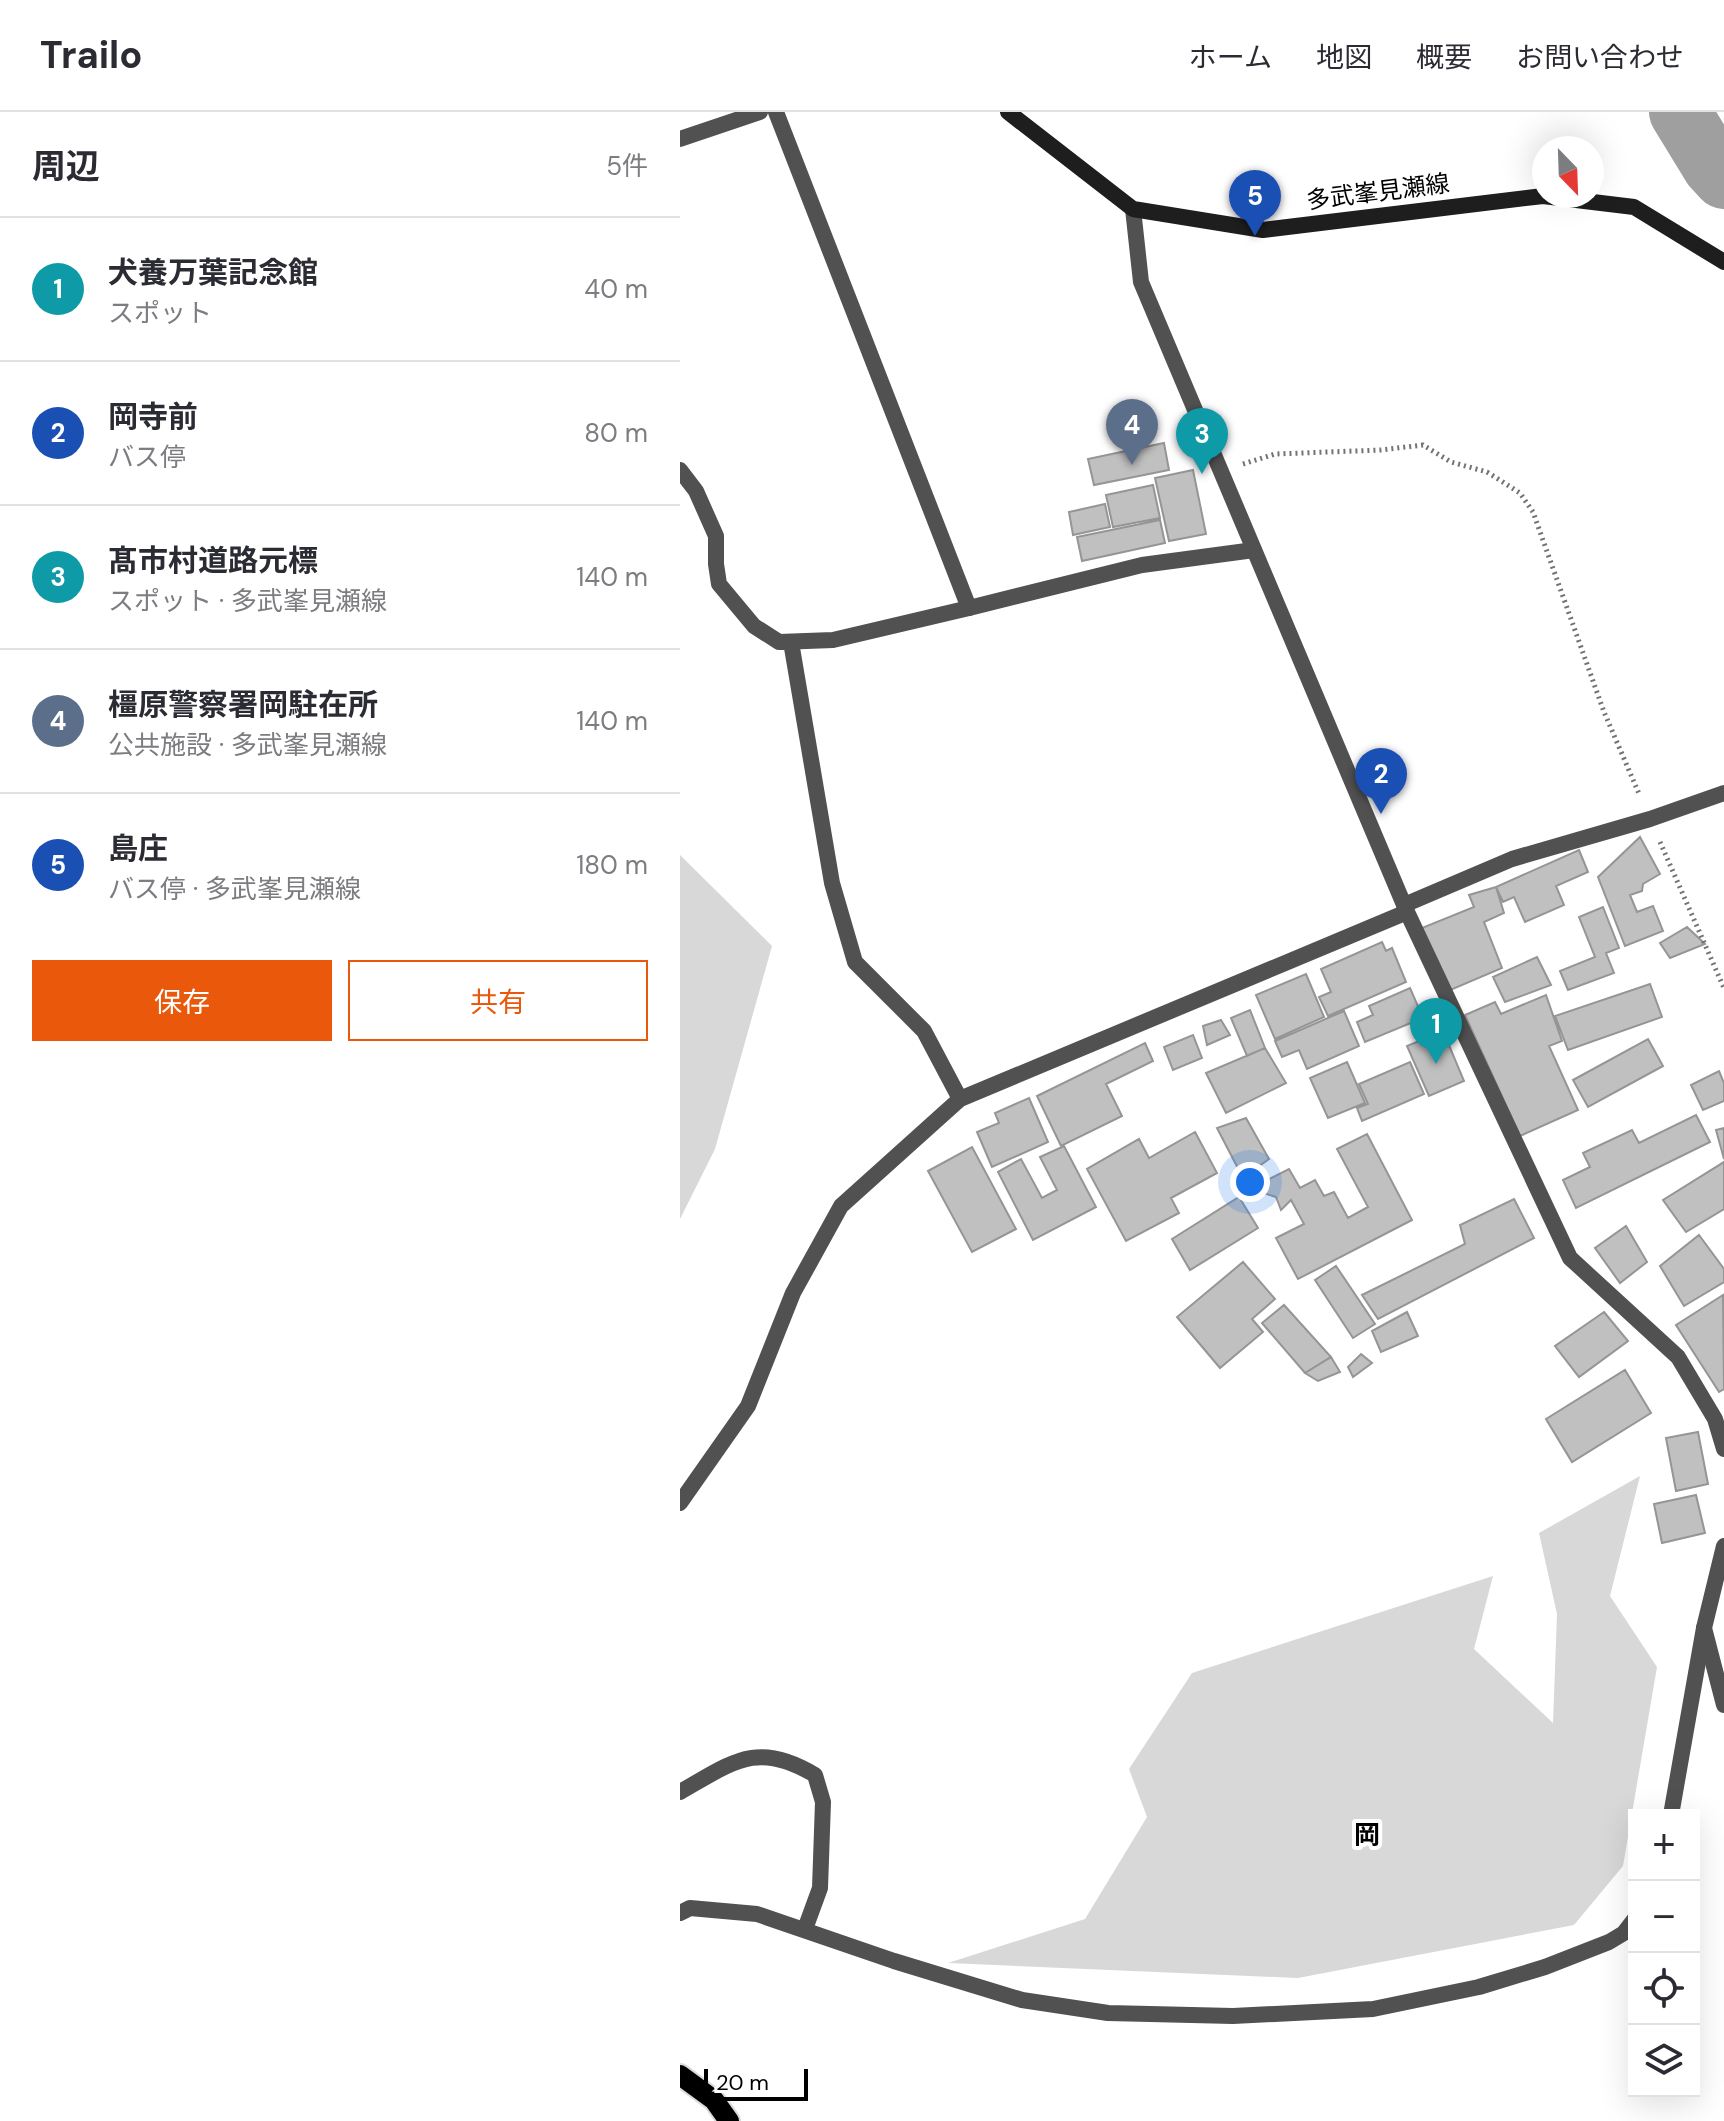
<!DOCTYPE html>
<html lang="ja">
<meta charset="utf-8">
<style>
:root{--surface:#fff;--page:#f2f2f3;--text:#2b2b33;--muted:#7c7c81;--line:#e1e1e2;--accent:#ea580c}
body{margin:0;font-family:"DM Sans","Noto Sans JP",sans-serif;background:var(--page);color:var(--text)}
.controls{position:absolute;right:24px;bottom:24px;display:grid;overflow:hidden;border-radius:0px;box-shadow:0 8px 32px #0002}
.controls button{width:72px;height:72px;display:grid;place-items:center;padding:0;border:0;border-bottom:2px solid var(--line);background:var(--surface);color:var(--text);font:40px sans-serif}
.compass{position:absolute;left:852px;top:24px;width:72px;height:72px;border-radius:50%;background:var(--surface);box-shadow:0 8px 32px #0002;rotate:157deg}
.scale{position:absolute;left:24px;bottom:20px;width:104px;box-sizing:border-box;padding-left:8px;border:4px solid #000;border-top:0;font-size:22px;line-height:28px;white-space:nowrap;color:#000;-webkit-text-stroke:6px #fff;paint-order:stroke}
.you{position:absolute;left:570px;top:1070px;width:28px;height:28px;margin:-20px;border:6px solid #fff;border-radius:50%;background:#1a73e8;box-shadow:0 0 0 12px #1a73e833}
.badge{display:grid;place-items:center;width:52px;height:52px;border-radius:50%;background:var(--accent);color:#fff;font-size:26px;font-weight:700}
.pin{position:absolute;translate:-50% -66px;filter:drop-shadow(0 2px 4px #0008)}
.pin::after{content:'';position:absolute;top:42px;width:28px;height:24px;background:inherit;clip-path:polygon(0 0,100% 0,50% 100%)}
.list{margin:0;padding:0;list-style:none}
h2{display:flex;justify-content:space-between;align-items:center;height:104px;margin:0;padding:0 32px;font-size:34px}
h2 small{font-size:26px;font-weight:400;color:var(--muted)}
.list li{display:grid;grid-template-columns:52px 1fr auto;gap:24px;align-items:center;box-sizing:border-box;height:144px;padding:0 32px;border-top:2px solid var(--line)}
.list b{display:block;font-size:30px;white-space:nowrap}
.list p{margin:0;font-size:26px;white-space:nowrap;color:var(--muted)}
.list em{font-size:26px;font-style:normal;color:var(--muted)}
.actions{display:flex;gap:16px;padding:24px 32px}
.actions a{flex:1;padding:18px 0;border:2px solid var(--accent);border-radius:0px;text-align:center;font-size:28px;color:var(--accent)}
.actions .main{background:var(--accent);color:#fff}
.icon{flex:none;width:44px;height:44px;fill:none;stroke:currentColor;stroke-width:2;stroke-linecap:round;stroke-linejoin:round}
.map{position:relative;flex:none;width:1044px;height:2009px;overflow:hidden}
header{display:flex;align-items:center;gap:48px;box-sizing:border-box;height:112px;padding:0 40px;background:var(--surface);border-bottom:2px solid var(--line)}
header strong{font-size:38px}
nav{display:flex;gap:44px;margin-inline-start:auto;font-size:28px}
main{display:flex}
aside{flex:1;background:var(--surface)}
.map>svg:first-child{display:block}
.green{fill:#d8d8d8}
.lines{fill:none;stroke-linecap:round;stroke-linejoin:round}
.river{stroke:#9f9f9f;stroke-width:62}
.building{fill:#c0c0c0;stroke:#959595;stroke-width:2}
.primary-casing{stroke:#dbdbdb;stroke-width:24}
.path{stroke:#737373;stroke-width:5;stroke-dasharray:2 4;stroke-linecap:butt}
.service{stroke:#515151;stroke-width:16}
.minor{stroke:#515151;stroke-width:16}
.tertiary{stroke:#515151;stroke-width:16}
.secondary{stroke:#1e1e1e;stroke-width:16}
.primary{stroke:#000;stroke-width:20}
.labels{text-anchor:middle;stroke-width:8;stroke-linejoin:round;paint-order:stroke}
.street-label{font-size:24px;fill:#000;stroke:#fff}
.neighbourhood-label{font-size:26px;font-weight:bold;fill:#000;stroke:#fff}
</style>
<header>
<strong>Trailo</strong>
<nav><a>ホーム</a><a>地図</a><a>概要</a><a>お問い合わせ</a></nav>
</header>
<main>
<aside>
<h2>周辺<small>5件</small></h2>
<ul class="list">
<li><span class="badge" style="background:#0f9aa8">1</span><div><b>犬養万葉記念館</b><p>スポット</p></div><em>40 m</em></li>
<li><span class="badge" style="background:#1a4fb4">2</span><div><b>岡寺前</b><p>バス停</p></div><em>80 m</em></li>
<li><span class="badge" style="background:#0f9aa8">3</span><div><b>髙市村道路元標</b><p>スポット · 多武峯見瀬線</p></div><em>140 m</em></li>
<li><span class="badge" style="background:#5c6f8a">4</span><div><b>橿原警察署岡駐在所</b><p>公共施設 · 多武峯見瀬線</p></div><em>140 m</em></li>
<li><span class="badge" style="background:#1a4fb4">5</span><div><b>島庄</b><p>バス停 · 多武峯見瀬線</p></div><em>180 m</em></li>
</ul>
<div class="actions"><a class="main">保存</a><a>共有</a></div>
</aside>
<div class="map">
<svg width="1044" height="2009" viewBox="0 0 1044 2009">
<rect width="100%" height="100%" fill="#fff"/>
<path class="green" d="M0 743 92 834 35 1037 0 1107Z
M960 1364 930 1484 977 1555 943 1754 894 1813 618 1866 268 1851 405 1807 467 1705 449 1657 512 1561 813 1464 794 1537 873 1611 877 1502 859 1421Z"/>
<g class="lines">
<path class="river" d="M1000 0 1033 54 1044 66"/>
</g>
<path class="building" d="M484 331 489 358 414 373 408 347Z
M513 358 526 422 489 429 475 366Z
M473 373 480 406 433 415 426 383Z
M425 392 430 415 393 423 389 400Z
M480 408 485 431 402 449 397 425Z
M960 725 980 762 963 772 962 779 950 783 957 800 973 794 983 819 945 834 918 765Z
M899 738 908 760 876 774 884 793 845 810 834 785 823 790 816 775Z
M816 775 824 801 804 810 822 856 768 879 742 816 794 795 789 783Z
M923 795 939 836 926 841 934 861 888 878 880 859 915 845 899 805Z
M1007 815 1025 832 990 846 980 831Z
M702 830 706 839 712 836 726 870 648 904 639 885 651 880 641 857Z
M857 845 871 873 825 890 813 865Z
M626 862 644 905 595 927 576 883Z
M970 872 982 905 888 938 875 904Z
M730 876 743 906 685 930 677 910 693 903 689 894Z
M866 883 882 929 869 934 898 998 840 1024 785 903 815 890 821 902Z
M570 898 585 936 567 944 551 906Z
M664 899 679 934 627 957 619 938 602 945 595 929Z
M541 908 550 923 527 933 523 914Z
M763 919 784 969 749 984 727 934Z
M513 923 522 946 493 958 484 935Z
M968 927 983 954 908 995 893 968Z
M465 931 473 949 426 972 442 1004 381 1034 357 984Z
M585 936 606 971 546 1001 526 961Z
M667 950 685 991 648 1006 630 966Z
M730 950 744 982 682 1009 677 996 688 992 679 972Z
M1039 959 1044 971V989L1023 998 1011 973Z
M349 986 368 1030 312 1055 297 1020 319 1011 315 1001Z
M1016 1003 1030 1030 896 1096 883 1068 910 1055 903 1041 952 1018 959 1031Z
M566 1006 589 1047 563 1066 537 1016Z
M1044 1016V1047L1036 1018Z
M515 1020 537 1061 491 1086 499 1101 446 1129 407 1057 459 1027 469 1046Z
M687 1022 732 1108 618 1167 596 1126 624 1112 611 1088 601 1098 596 1085 570 1077 609 1057 620 1076 635 1068 644 1084 654 1080 668 1106 688 1095 657 1037Z
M384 1034 416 1095 353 1128 318 1060 341 1047 362 1086 377 1078 360 1045Z
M292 1035 336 1117 292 1140 248 1059Z
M1044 1050V1097L1006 1120 983 1088Z
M559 1085 578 1116 510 1158 492 1127Z
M834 1087 854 1126 698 1207 682 1183 785 1132 780 1113Z
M946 1114 967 1150 940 1171 915 1136Z
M1019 1123 1044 1157V1170L1004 1194 980 1154Z
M563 1150 595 1187 572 1207 583 1220 540 1256 497 1205Z
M656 1154 695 1212 673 1226 635 1168Z
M1043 1183 1044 1277 1039 1280 996 1213Z
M604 1193 651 1245 625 1261 582 1211Z
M727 1200 738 1224 701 1240 692 1219Z
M924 1200 948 1229 899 1265 875 1234Z
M681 1242 692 1251 673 1265 668 1255Z
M651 1245 660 1260 638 1269 625 1261Z
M945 1258 971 1301 892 1350 866 1307Z
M1018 1320 1028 1372 996 1379 986 1326Z
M1016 1383 1025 1421 982 1431 974 1392Z"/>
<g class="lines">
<g class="primary-casing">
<path id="primary" d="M0 1963 34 1988 49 2009"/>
</g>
<path class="path" d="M563 352 595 342 701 338 743 333 771 350 807 360 840 381 853 400 924 600 960 684
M980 730 1044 876"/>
<path class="service" d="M0 358 16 379 36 424V452L39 472 74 514 99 530 153 528 289 496
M111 530 152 771 175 850 244 919 280 987"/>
<path class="minor" d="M96 0 289 496 462 453 574 438
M0 27 80 0
M724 793 832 747 970 707 1044 681
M0 1391 68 1294 113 1181 161 1094 280 987 727 800 890 1146 998 1245 1035 1307 1044 1337
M0 1680C53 1650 77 1628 135 1663L143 1690 140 1776 125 1817
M991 1703 1024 1516
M0 1801 10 1796 77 1802 214 1849 342 1888 428 1901 553 1904 693 1897 799 1875 865 1855 929 1830 944 1821 954 1808"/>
<path class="tertiary" d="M453 97 461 170 727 800
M1044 1434 1024 1516 1044 1593"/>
<path class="secondary" d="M328 0 453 97 583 118 863 84 954 95 1044 150"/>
<use href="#primary" class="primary"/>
</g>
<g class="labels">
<g class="street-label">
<text transform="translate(698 80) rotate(-7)" y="8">多武峯見瀬線</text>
</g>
<g class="neighbourhood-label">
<text x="687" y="1732">岡</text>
</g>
</g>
</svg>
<div class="controls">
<button>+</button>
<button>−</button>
<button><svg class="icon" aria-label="locate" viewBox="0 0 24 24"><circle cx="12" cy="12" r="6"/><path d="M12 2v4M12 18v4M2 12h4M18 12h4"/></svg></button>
<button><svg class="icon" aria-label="layers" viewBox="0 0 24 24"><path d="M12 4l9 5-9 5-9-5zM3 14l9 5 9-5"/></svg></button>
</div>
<svg class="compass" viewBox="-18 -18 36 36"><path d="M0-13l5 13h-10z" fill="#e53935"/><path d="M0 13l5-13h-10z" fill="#7c7c81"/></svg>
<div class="scale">20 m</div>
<div class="you"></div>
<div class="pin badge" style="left:756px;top:952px;background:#0f9aa8">1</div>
<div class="pin badge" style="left:701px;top:702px;background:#1a4fb4">2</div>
<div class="pin badge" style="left:522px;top:362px;background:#0f9aa8">3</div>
<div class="pin badge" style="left:452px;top:353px;background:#5c6f8a">4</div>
<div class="pin badge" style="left:575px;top:124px;background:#1a4fb4">5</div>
</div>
</main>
